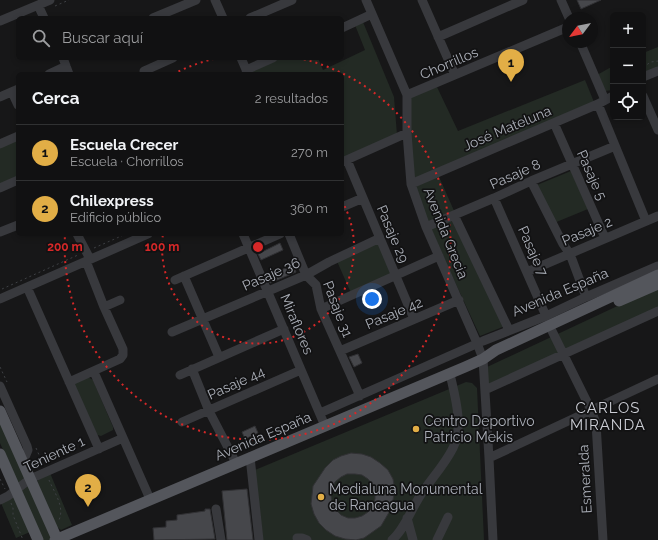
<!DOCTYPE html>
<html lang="es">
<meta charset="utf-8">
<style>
:root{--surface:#111112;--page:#1e1f20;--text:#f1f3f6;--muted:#9c9d9f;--line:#303132;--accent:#e2ae46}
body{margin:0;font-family:Raleway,sans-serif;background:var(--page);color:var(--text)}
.controls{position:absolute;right:12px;top:12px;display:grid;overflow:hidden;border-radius:6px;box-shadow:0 2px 6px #0003}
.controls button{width:36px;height:36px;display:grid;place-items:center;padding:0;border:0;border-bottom:1px solid var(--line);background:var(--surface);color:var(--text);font:20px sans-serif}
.compass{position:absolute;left:562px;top:12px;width:36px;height:36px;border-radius:50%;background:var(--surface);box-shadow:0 2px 6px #0003;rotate:238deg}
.you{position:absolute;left:372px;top:299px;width:14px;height:14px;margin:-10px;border:3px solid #fff;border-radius:50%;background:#1a73e8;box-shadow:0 0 0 6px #1a73e833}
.badge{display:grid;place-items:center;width:26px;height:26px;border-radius:50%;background:var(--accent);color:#111;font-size:13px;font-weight:700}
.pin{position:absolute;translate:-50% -33px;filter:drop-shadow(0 1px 2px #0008)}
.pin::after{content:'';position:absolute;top:21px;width:14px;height:12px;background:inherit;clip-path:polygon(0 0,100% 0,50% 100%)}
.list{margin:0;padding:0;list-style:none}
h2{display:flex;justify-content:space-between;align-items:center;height:52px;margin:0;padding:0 16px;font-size:17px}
h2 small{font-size:13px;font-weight:400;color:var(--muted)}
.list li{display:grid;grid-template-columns:26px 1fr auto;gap:12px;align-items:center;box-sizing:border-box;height:56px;padding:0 16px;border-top:1px solid var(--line)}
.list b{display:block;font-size:15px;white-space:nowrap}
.list p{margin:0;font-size:13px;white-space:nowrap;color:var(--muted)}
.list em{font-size:13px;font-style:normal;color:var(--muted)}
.icon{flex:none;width:22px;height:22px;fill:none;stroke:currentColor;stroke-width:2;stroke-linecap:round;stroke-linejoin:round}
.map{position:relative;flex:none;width:658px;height:540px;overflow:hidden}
.search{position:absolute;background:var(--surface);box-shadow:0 2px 6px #0003;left:16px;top:16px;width:328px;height:44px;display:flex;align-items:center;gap:10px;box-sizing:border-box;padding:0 14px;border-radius:6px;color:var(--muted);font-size:15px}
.panel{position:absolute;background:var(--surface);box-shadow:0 2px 6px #0003;left:16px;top:72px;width:328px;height:164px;border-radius:6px}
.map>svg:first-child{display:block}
.green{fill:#232a24}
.building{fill:#46474b;stroke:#313134;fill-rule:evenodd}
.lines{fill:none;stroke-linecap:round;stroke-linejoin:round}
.path{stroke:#3e4044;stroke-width:1;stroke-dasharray:2 3;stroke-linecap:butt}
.minor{stroke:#38393d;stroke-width:9}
.major{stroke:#54565c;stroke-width:11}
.ring{fill:none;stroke:#d62828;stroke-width:2;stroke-dasharray:2 4}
.poi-dot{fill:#e2ae46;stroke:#121213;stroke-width:1.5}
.labels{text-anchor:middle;stroke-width:3.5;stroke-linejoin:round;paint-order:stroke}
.street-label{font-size:14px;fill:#aaaeb7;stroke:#121213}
.poi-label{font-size:14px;fill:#aaaeb7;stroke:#121213;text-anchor:start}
.neighbourhood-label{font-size:15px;letter-spacing:1px;fill:#cbcdd4;stroke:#121213}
.centre{fill:#d62828;stroke:#121213;stroke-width:2}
.ring-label{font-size:12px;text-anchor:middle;font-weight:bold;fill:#d62828;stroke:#121213;stroke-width:3.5;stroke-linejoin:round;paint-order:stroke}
</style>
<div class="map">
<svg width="658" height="540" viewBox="0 0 658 540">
<rect width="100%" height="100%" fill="#171718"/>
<path class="green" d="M363 22 394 97 397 135 342 159V74H251L249 71 280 58H318L323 70 365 50 355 25Z
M658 47V73L643 79V53Z
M613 66V90L605 91 597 75Z
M585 80 594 102 436 170 505 326 480 336 427 222 413 184 409 97 437 87 458 131Z
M18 139V176L0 184V147Z
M571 171 588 209 554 223 537 185Z
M378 240 393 275 351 293 336 259Z
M658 287V313L487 391V367Z
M88 377 93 380 113 427V430L101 436 94 434 74 385 75 383Z
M466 382 472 383 477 388 484 540H263L255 470Z
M0 418 54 540H43L0 443Z
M50 473 72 525 61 530 57 527 37 482 39 478Z
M14 497 30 532 16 538 1 503Z"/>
<path class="building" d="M577 0H601L581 9Z
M280 243 283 250 261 260 258 254Z
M293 265 296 272 270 283 267 276Z
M358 354 362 363 354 367 349 357Z
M255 426 258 433 245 439 242 432Z
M351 453 362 454 371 457 380 463 388 470 393 479 395 490 391 509 381 526 364 538 356 540 345 539 335 536 326 530 319 523 314 514 311 504 313 486 325 468 333 460 341 456ZM347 474H355L362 475 368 479 373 485 375 492V499L373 506 368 512 362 516 355 518H348L341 515 336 510 332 503 331 496 332 489 335 482 341 477Z
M247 489 253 540H227L222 491Z
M205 509H210L215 539 154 540 153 528 166 527V521L177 520V515L205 511Z"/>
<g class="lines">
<path class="path" d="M55 6 69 0
M643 67 651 62 658 61
M94 248 126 234
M2 289 78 255
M0 367 7 382
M36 448 43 464
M0 479 5 489
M49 480C54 492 65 507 59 520
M11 503 13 508V515L23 540"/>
<path class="minor" d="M215 0 223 18
M366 0 407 95V133L411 184 426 227 477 343 483 359 489 458 493 540
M422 0 455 75
M561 0 569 18
M38 5 44 18
M153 18 196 0
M250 18 292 0
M0 21 50 0
M342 28 372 14
M438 37 523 0
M580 42 605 100
M63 58 69 74
M241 58 248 74
M246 70 273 58
M144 71 173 58
M49 74 66 66
M643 77 658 71
M12 92 18 105
M407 95 568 27
M643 96 658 130
M0 97 18 89
M598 104 646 221
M554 123 605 238
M0 144 18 136
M347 160 414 319
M342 162 407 133
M531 181 563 244 570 254 586 297
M411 184 598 104 613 96
M0 188 18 180
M494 198 546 316
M342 207 363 198
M454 215 509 330
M426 227 494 198 531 181 615 146
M0 232 18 225
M77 234 90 259
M243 234 325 426
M289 234 306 275 316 285 321 309 360 396
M527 272 658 216
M184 276 219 357
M175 280 280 234
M27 287 99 449
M0 299 148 234
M104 307 120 300
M321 309 439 256
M552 331 591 410 596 423 603 540
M172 332 306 275 329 262 380 238
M340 351 459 300
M192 369 209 411 236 463
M94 372 150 499
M180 375 284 329
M69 382 120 359 123 355V349L104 307 86 261
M0 386 27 446 28 450 23 462
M485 390 658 311
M320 413 483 341 546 316 586 297 658 266
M182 422 301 370
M250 457 259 540
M489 458 658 379
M0 500 8 496 30 479 123 438
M216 509 221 540
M407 518 413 540
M297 538H302L307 540
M392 540C404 530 411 510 420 496 430 480 444 466 453 448 464 426 455 397 450 374
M437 540 448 517"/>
<path class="major" d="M619 301 658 284
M0 411 57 539
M0 454 38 540
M55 540 465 367 483 359 496 350 658 275"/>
</g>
<g class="ring">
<path d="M342 201A96 96 0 1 1 163 234"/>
<path d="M173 74A193 193 0 0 1 218 58M298 58A193 193 0 1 1 65 235"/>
</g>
<g class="poi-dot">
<circle cx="416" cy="429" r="4"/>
<circle cx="321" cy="497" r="4"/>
</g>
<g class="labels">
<g class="street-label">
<text transform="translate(449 63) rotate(-23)" y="5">Chorrillos</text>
<text transform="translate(507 128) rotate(-23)" y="5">José Mateluna</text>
<text transform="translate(515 174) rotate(-24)" y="5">Pasaje 8</text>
<text transform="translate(592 175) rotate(66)" y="5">Pasaje 5</text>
<text transform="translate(587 231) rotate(-23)" y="5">Pasaje 2</text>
<text transform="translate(446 233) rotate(68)" y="5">Avenida Grecia</text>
<text transform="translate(393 234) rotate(67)" y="5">Pasaje 29</text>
<text transform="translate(533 251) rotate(66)" y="5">Pasaje 7</text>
<text transform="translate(271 274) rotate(-24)" y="5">Pasaje 36</text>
<text transform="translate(560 292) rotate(-23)" y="5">Avenida España</text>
<text transform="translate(338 309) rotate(69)" y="5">Pasaje 31</text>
<text transform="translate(394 313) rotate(-23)" y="5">Pasaje 42</text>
<text transform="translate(297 324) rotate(67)" y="5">Miraflores</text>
<text transform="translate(236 383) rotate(-24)" y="5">Pasaje 44</text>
<text transform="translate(263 436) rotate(-23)" y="5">Avenida España</text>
<text transform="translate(54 454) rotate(-25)" y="5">Teniente 1</text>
<text transform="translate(585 479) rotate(-93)" y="5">Esmeralda</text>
</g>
<g class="poi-label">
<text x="424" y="426">Centro Deportivo<tspan x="424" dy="16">Patricio Mekis</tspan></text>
<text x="329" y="494">Medialuna Monumental<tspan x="329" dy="16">de Rancagua</tspan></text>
</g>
<g class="neighbourhood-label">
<text x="608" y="413">CARLOS<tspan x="608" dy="17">MIRANDA</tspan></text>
</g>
</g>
<circle cx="258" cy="247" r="6" class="centre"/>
<g class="ring-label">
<text x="162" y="251">100 m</text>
<text x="65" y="251">200 m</text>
</g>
</svg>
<div class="controls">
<button>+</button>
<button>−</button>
<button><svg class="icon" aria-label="locate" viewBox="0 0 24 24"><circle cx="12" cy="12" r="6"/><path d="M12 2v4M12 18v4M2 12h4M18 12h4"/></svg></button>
</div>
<svg class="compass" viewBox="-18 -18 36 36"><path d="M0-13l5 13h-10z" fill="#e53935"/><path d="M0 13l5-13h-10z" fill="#9c9d9f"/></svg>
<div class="you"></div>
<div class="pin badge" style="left:511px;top:82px">1</div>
<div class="pin badge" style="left:88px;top:507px">2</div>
<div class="search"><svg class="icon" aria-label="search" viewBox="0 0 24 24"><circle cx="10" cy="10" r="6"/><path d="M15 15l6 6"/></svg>Buscar aquí</div>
<section class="panel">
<h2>Cerca<small>2 resultados</small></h2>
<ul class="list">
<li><span class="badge">1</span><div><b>Escuela Crecer</b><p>Escuela · Chorrillos</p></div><em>270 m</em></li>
<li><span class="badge">2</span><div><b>Chilexpress</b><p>Edificio público</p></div><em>360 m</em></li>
</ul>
</section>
</div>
